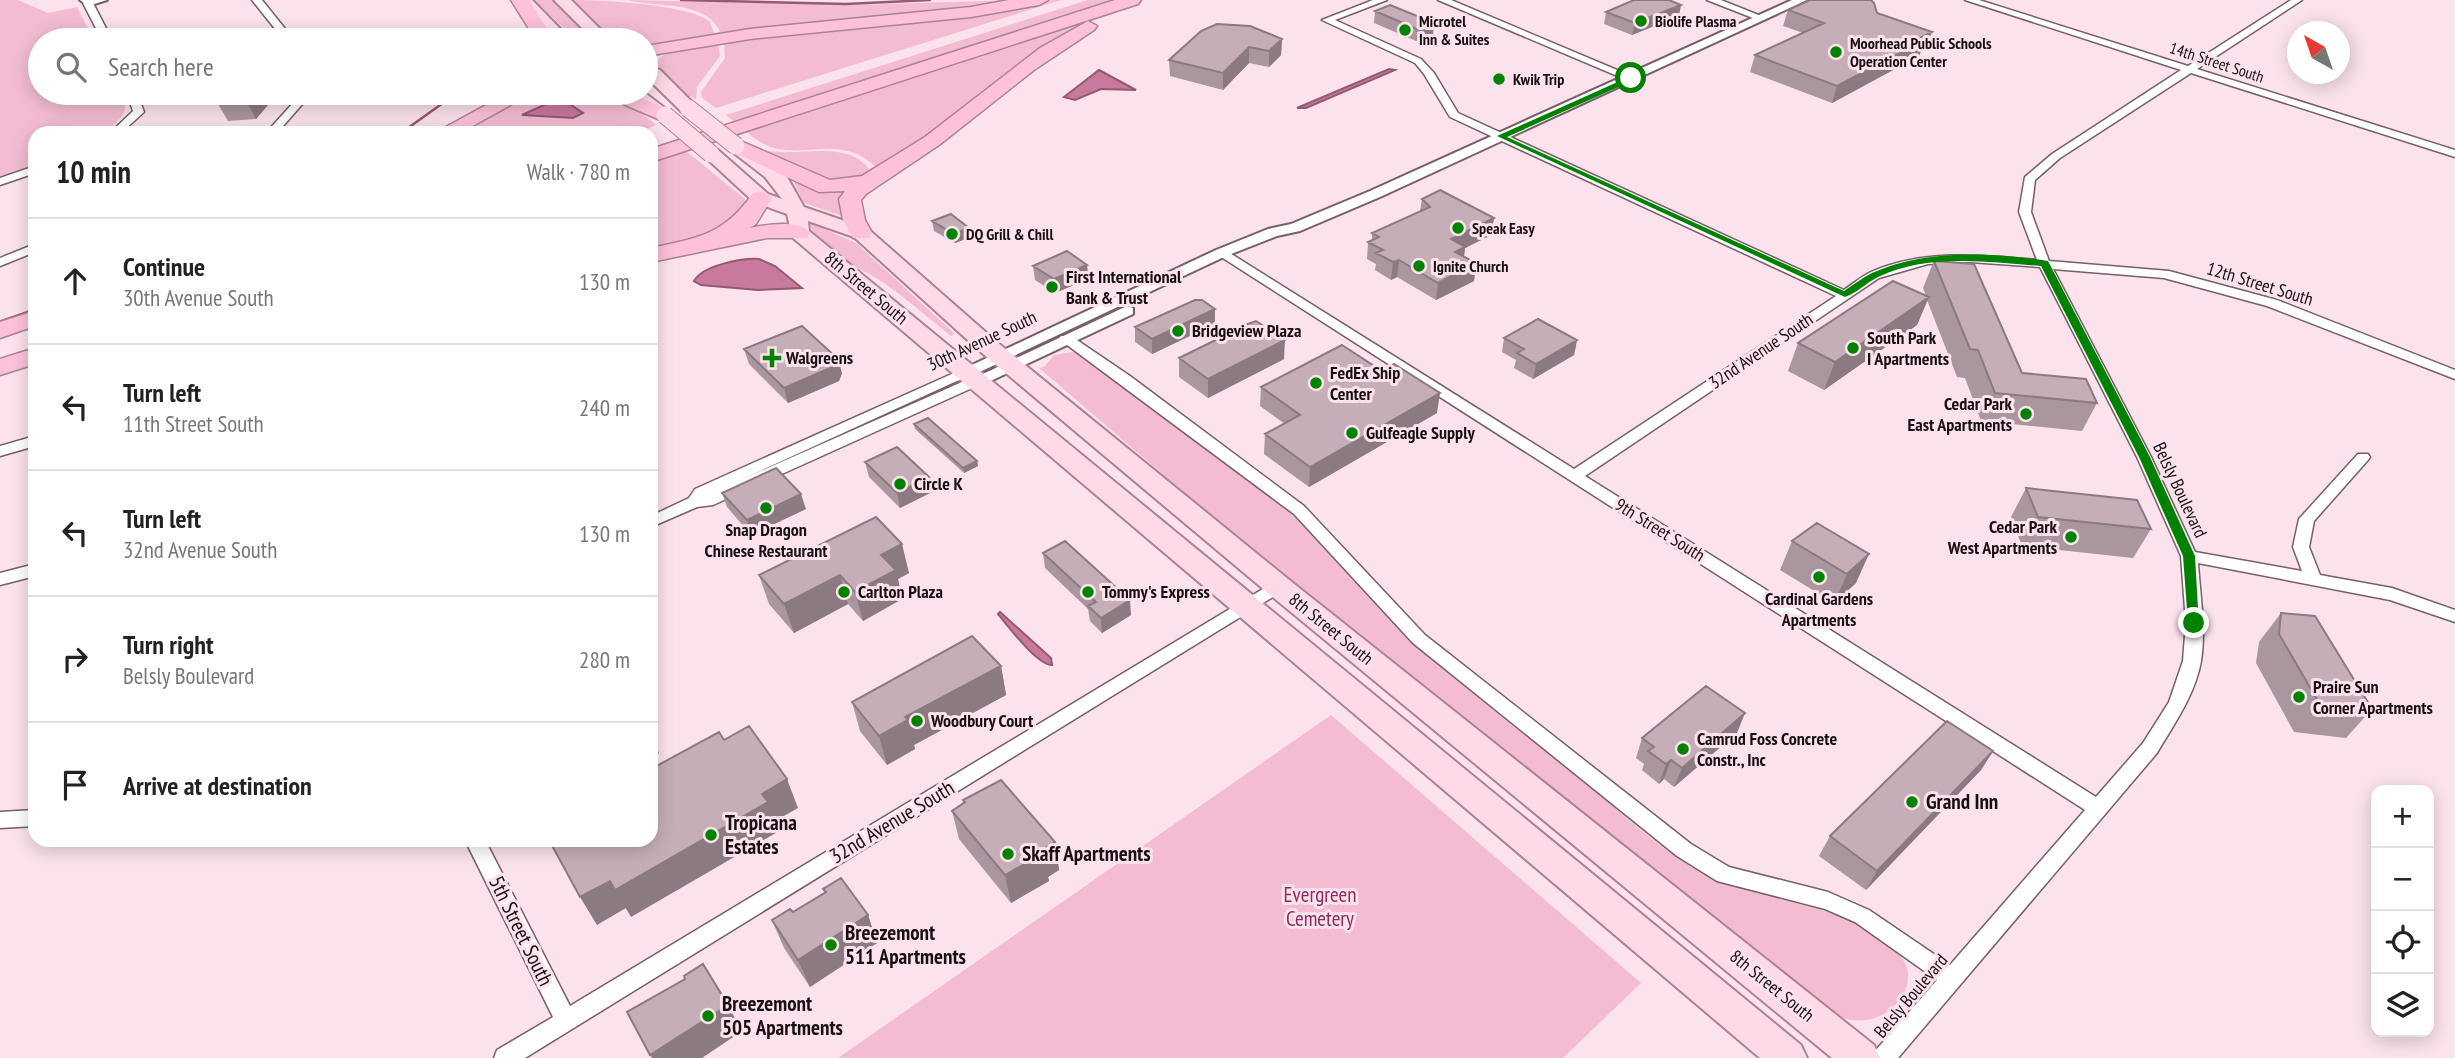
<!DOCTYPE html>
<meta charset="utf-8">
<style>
:root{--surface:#fff;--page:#f2f2f2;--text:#222;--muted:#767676;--line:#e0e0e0}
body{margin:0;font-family:"PT Sans Narrow",sans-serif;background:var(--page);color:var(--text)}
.controls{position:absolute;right:21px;bottom:21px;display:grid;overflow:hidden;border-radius:14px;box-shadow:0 4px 18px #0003}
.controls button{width:63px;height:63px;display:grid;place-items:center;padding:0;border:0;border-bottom:2px solid var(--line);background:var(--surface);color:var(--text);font:35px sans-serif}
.compass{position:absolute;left:2287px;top:21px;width:63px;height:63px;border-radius:50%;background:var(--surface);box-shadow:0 4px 18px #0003;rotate:320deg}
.stop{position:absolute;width:21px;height:21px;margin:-16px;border:5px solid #008200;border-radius:50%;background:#fff}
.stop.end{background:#008200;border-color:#fff;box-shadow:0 2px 7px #0008}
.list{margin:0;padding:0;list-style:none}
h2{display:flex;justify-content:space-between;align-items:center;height:91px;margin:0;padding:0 28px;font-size:30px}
h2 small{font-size:23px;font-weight:400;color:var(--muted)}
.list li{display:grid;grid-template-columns:46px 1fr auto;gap:21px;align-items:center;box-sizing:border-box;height:126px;padding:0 28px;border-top:2px solid var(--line)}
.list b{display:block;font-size:26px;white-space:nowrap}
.list p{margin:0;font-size:23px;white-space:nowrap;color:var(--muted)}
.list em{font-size:23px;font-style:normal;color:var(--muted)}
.icon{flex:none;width:38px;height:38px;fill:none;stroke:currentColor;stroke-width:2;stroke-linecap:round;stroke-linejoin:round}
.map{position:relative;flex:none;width:2455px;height:1058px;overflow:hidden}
.search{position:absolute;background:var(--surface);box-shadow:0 4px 18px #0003;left:28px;top:28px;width:630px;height:77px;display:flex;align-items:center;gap:18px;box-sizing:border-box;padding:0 24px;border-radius:38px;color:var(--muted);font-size:26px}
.panel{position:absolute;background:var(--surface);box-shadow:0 4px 18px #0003;left:28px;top:126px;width:630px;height:721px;border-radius:21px}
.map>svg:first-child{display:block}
.green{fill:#f3bcd3}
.water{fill:#c9799c;stroke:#945973;stroke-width:2}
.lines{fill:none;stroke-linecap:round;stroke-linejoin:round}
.stream-far1{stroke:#945973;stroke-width:2.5}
.stream{stroke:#945973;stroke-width:3.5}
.minor-casing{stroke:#755f68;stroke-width:3}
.tertiary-casing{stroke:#755f68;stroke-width:4}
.primary-casing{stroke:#ac8394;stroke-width:4}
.motorway-casing{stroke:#ac8394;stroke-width:3}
.minor{fill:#fff;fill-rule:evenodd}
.tertiary{fill:#fff;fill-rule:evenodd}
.primary{fill:#fedae9;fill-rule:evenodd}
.motorway{fill:#fdc1da;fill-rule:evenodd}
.primary-bridge-casing{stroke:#ac8394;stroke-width:19;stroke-linecap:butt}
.primary-bridge{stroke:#fedae9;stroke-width:17}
.wall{fill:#aa969e}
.shaded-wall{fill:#8b7a81}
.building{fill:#c6aeb8;stroke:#8b7a81;stroke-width:2}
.route{fill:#008200}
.poi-dot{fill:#008200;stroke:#fbe2ec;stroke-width:2.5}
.labels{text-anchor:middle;stroke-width:6;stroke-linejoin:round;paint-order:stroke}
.far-poi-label{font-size:16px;font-weight:bold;fill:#170f12;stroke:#fbe2ec;text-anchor:start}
.far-street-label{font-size:16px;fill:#170f12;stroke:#fbe2ec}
.poi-label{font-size:18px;font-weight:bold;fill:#170f12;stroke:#fbe2ec;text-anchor:start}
.street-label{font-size:18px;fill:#170f12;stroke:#fbe2ec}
.near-poi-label{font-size:21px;font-weight:bold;fill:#170f12;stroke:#fbe2ec;text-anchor:start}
.near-street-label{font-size:21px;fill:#170f12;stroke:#fbe2ec}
.near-park-label{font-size:21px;fill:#8c2b5d;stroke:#fbe2ec}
</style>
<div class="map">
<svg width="2455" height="1058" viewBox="0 0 2455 1058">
<rect width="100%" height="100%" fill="#fbe2ec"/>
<path class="green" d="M0 0H18L48 13 77 7 94 40H40V93H122C131 114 119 121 103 133H35V164L0 177Z
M534 0H552L595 40H576Z
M572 0C601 0 689 4 710 22L714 33 720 32C707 0 657 8 628 0L853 5 1022 0 647 48 646 40C593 40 606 30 572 0Z
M1050 0H1061L716 108 702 98 701 92 725 58 724 42 718 43 720 56 697 87 696 99 680 92 654 64 662 56 688 46Z
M1088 0H1119L736 123 726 115Z
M1109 12 1064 36 934 133 872 174 832 182 757 148C791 161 844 136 869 169L875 166C831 126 790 174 746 131Z
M531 93C586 93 612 85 656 125L638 133H452Z
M686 151 745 199 744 213 707 234 651 248V161Z
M792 179 847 190 845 217 804 203Z
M813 224 856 243 955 334 951 336C930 319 909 301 887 285 863 268 821 255 810 225Z
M1072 352 1081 355C1150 407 1224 455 1289 512 1334 551 1369 601 1412 642 1454 682 1504 713 1549 750 1596 789 1640 835 1692 867 1745 900 1812 898 1866 929 1880 937 1897 948 1905 963 1921 997 1871 1039 1833 1012L1223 526 1039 368 1044 367 1054 355Z
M1331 715 1641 983 1563 1058H838Z"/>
<path class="water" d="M1389 69 1395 70 1306 108H1297Z
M1099 70 1136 90 1101 89 1075 100 1064 97Z
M555 100 565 101 583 113 573 118 522 115Z
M759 259 775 266 802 288 758 290 701 285 694 281C703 265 742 258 759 259Z
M1000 612 1051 658 1052 665C1037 665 1009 627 998 614Z"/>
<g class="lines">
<path class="stream-far1" d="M681 0 846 4 930 0
M511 40 516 30
M401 133 457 93"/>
<path class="stream" d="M0 322 35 310"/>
<g class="minor-casing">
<path id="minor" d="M252 0H262L294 40H284Z
M1373 0H1387L1335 20 1421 59 1434 73 1458 113 1844 290C1853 284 1862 276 1871 272 1924 249 1981 255 2037 260L2019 212 2025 177 2052 154 2181 70 1965 0H1979L2188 66 2291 0H2302L2197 69 2455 150V157L2191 73 2060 158 2035 180 2031 212 2049 261 2169 271 2277 300 2455 370V379L2267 306 2164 278 2053 269 2151 457 2195 552 2302 571 2293 547 2299 519 2358 454H2368L2370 457 2368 460 2314 521 2309 547 2320 575 2392 588 2455 610V622L2390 600 2198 563C2200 595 2206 629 2201 661 2195 695 2174 724 2157 753L1898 1058H1873L1876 1050 1937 980 1855 922 1825 909 1717 881 1677 856 1413 643 1294 514 1059 339 1061 336H1071L1130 376 1304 506 1425 635 1691 844 1729 867 1828 892 1869 910 1950 965 2085 810 1215 253 1217 250H1225L1574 469 1836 296 1450 117 1424 74 1415 63 1322 20ZM1970 262 2040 267 2137 457 2181 556 2186 623 2183 661 2169 702 2143 743 2096 797 1585 476 1879 278 1928 264Z
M1438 0H1451L1636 78 1627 80Z
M1707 0H1721L1766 18 1758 20Z
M85 1 93 3 112 40H102L83 3Z
M127 93H137L144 112 121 133H110L133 111Z
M302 93H312L277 133H266Z
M35 166V173L0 185V178Z
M35 244V252L0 266V258Z
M965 368 972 372 970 375 736 482 971 378H981L983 381 981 384 713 505 697 507 651 527V516L689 498 695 489Z
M35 436V446L0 456V446Z
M35 564V576L0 585V573Z
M1278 580 1284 582 1286 586 1284 590 525 1058H494L497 1050 553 1017 465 840H485L570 1006Z
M35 810V826L0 828V812Z"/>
</g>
<g class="tertiary-casing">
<path id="tertiary" d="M80 0H107L88 6Z
M1792 0H1807L1380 197 1300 231 1277 236 1226 256 971 376H959L957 372 1216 250 1268 229 1291 224 1370 191Z
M1127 306 1133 308V314L982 385 976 386 968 381Z"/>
</g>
<g class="primary-casing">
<path id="primary" d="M515 0H532L571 40H554Z
M554 0H571L611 40H594Z
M646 66 660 70 694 104 697 108 694 112H682L646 77Z
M626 93H645L674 115 665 120 659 119Z
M736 141 787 177 804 207 868 229 998 343 1288 579 1874 1045 1880 1058H1832L1268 593 982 353 854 237 808 221 809 231 1801 1045 1807 1058H1760L792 237 787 214 754 202 702 154 711 148 718 150 768 194 782 199 765 177 730 150 727 146 730 142Z"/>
</g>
<g class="motorway-casing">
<path id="motorway" d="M511 0H529L554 40H536Z
M1009 0H1048L1039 5 971 17 750 39 646 56V46L750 29 971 7Z
M1115 0H1141L1138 4 651 162V149Z
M1088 21 1097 26 1094 30 1034 70 939 145 866 194 861 200 865 220 872 233 869 238H853L843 220 839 199 845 191 819 192 729 150 726 146 736 140 743 142 830 180 862 176 925 137 1040 48Z
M508 93H532L460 133H435Z
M604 93H630L672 111 675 115 672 119H658L607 97Z
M761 191 772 198 756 224 750 228C765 225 800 219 810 233L807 238H767L651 262V248C698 238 724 235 753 193Z
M35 311V326L0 338V322Z
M35 348V364L0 375V359Z"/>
</g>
<use href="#minor" class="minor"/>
<use href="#tertiary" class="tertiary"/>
<use href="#primary" class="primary"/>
<use href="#motorway" class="motorway"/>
<g class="primary-bridge-casing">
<path id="primary-bridge" d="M688 108 736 146
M665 115 711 154"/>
</g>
<use href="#primary-bridge" class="primary-bridge"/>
</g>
<path class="wall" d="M1788 10 1877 13 1926 48 1921 51 1919 56 1832 103 1750 72 1755 55 1803 33 1783 26Z
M1375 11 1433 35 1416 41 1374 23Z
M1606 12 1679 16 1632 35 1604 24Z
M1282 39 1281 55 1269 67 1249 63 1223 90 1170 76 1169 60Z
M218 93H274V98L256 119 228 121 214 97Z
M1422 199 1494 218 1491 235 1465 248 1464 256 1476 263 1474 281 1436 300 1397 277 1391 280 1375 270 1376 264 1367 259 1368 242 1372 240V233L1420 211Z
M932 221 969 228 971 237 955 243 934 231Z
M1934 261 2022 373 2097 403 2082 431 1981 421 1965 378 1957 377 1927 300 1917 325 1824 390 1788 371 1798 343 1926 296 1923 288Z
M1087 265 1088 279 1055 293 1035 280 1033 266Z
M1215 324 1152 354 1135 342V327Z
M1225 332 1284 359 1208 398 1179 377V358L1225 335Z
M1504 338 1577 340 1574 355 1533 379 1514 368 1516 360 1502 352Z
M744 349 842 373 839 381 788 403 749 364Z
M1261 387 1437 413 1309 487 1264 454 1265 434 1285 424 1260 406Z
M914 424 977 461 978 466 964 473 915 429Z
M865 462 932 492 900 508 869 477Z
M2026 488 2151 529 2133 558 2022 546 2011 517Z
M722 493 806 509 751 535 727 507Z
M1817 523 1856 583 1834 603 1780 570 1792 541Z
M1043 553 1131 615 1102 633 1090 621 1088 609 1045 568Z
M909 573 898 579 902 599 863 621 848 604 794 633 769 604 759 575Z
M2281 613 2372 709 2346 738 2294 732 2256 663 2259 642Z
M1001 666 1006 695 914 745 915 749 887 765 860 731 852 702Z
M1737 733 1674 787 1664 779 1659 784 1642 770 1644 764 1636 758 1642 738Z
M1993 751 1981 770 1866 890 1819 856 1830 836Z
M963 800 1055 842 1059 870 1048 877 1049 881 1011 903 959 839 952 811 964 803Z
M823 889 868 915 877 943 810 987 784 948 772 920 793 912 825 892Z"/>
<path class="shaded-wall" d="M1681 5 1679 16 1632 35 1635 23Z
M1434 23 1433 35 1416 41 1417 29Z
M1932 32 1926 48 1921 51 1919 56 1832 103 1837 86Z
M1282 39 1281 55 1269 67V51Z
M1249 47V63L1223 90V73Z
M245 93H274V98L256 119 243 95Z
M1494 218 1491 235 1465 248 1463 264 1453 269 1451 239Z
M969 228 971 237 955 243 954 234Z
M1399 260 1397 277 1391 280 1393 262Z
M1476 263 1474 281 1436 300 1438 283Z
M1087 265 1088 279 1055 293 1054 279Z
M1929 297 1917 325 1824 390 1835 362Z
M1215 309V324L1152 354V339Z
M1285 340 1284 359 1208 398V379Z
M1577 340 1574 355 1533 379 1536 364Z
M838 359 842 373 839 381 788 403 784 388Z
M1440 393 1437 413 1309 487 1310 467Z
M977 461 978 466 964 473 963 468Z
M929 477 932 492 900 508 897 493Z
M801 494 806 509 751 535 747 520Z
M902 544 909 573 898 579 902 599 863 621 855 592 881 555Z
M1869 554 1856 583 1834 603 1847 574Z
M840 575 848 604 794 633 784 604Z
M1130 600 1131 615 1102 633 1101 618Z
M1001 666 1006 695 914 745 915 749 887 765 879 736 905 717Z
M1745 713 1737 733 1674 787 1682 768Z
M651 736 659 753 651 757Z
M1993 751 1981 770 1866 890 1877 871Z
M1671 760 1664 779 1659 784 1666 764Z
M787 779 798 808 775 821 779 831 631 917 615 890 762 794Z
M1055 842 1059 870 1048 877 1049 881 1011 903 1005 875Z
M610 881 626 908 597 925 580 897Z
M868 915 877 943 810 987 798 960Z
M728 1005 742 1031 702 1058H652L650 1055Z"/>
<path class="building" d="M1634 0H1669L1681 5 1635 23 1606 12Z
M1810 0H1871L1874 3 1877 13 1932 32 1920 38 1925 40 1837 86 1755 55 1824 23 1788 10Z
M1390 5 1434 23 1417 29 1375 11Z
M1217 24 1250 26 1282 39 1269 51 1249 47 1223 73 1169 60 1201 31Z
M218 93H245L243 95 214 97Z
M1440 190 1494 218 1451 239 1465 247 1455 252 1476 263 1438 283 1399 260 1393 262 1376 253 1383 250 1368 242 1379 237 1372 233 1430 207 1422 199Z
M951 214 969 228 954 234 932 221Z
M1067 251 1087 265 1054 279 1033 266Z
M1934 261 1974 264 2022 373 2086 379 2097 403 1995 393 1978 350 1970 349Z
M1893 281 1929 297 1835 362 1798 343Z
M1195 300H1202L1215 309 1152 339 1135 327Z
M1538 319 1577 340 1536 364 1517 353 1524 349 1504 338Z
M1256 321 1285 340 1208 379 1179 358 1228 334 1225 332Z
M802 326 838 359 835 366 784 388 744 349Z
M1342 345 1382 371 1394 364 1440 393 1310 467 1265 434 1300 415 1261 387Z
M928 418 977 461 963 468 914 424Z
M897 447 929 477 897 493 865 462Z
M776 468 801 494 747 520 722 493Z
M2026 488 2137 500 2151 529 2038 517Z
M876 517 902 544 881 555 896 570 855 592 840 575 784 604 759 575Z
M1817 523 1869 554 1847 574 1792 541Z
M1065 541 1130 600 1101 618 1088 606 1096 602 1043 553Z
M2281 613 2315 616 2372 709 2319 703 2279 634Z
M972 636 1001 666 905 717 908 720 879 736 852 702Z
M1706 686 1745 713 1682 768 1671 760 1666 764 1648 751 1654 747 1642 738Z
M1947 721 1993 751 1877 871 1830 836Z
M749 726 787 779 762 794 768 802 615 890 610 881 580 897 549 840H651V769L719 732 724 740Z
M1001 780 1055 842 1042 850 1044 853 1005 875 952 811 965 802 963 800Z
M841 878 868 915 798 960 772 920 790 909 793 912 826 892 823 889Z
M703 964 728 1005 650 1055 627 1012 685 979 684 976Z"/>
<path class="route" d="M1631 76 1634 80 1507 137 1844 291C1853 285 1862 278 1872 273 1923 249 1993 252 2048 261L2150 457 2195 556 2199 626 2194 627 2188 623 2183 556 2139 457 2041 266C1988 262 1928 253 1878 277 1866 283 1857 293 1845 297L1497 136Z"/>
<g class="poi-dot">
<circle cx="1641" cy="21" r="7"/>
<circle cx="1405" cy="30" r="7"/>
<circle cx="1836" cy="52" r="7"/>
<circle cx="1499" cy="79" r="7"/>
<circle cx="1458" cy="228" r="7"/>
<circle cx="952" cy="234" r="7"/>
<circle cx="1419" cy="266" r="7"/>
<circle cx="1052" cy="287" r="7"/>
<circle cx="1178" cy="331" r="7"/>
<circle cx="1853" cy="348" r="7"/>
<path d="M768.5 347.5h7v7h7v7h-7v7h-7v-7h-7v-7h7z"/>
<circle cx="1316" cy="383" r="7"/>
<circle cx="2026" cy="414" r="7"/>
<circle cx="1352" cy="433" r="7"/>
<circle cx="900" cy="484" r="7"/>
<circle cx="766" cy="508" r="7"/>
<circle cx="2071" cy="537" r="7"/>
<circle cx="1819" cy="577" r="7"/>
<circle cx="844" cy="592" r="7"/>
<circle cx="1088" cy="592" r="7"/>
<circle cx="2299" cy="697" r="7"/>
<circle cx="917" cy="721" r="7"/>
<circle cx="1683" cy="749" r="7"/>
<circle cx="1912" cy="802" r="7"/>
<circle cx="711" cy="835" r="7"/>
<circle cx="1008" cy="854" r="7"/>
<circle cx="831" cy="945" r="7"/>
<circle cx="708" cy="1016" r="7"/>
</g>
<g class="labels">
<g class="far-poi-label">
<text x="1419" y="27">Microtel<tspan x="1419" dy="18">Inn &amp; Suites</tspan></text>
<text x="1655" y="27">Biolife Plasma</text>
<text x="1850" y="49">Moorhead Public Schools<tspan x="1850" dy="18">Operation Center</tspan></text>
<text x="1513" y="85">Kwik Trip</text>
<text x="1472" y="234">Speak Easy</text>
<text x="966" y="240">DQ Grill &amp; Chill</text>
<text x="1433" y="272">Ignite Church</text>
</g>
<g class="far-street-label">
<text transform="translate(2217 62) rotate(18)" y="6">14th Street South</text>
</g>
<g class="poi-label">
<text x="1066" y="283">First International<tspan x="1066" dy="21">Bank &amp; Trust</tspan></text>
<text x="1192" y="337">Bridgeview Plaza</text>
<text x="1867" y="344">South Park<tspan x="1867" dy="21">I Apartments</tspan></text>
<text x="786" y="364">Walgreens</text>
<text x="1330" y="379">FedEx Ship<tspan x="1330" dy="21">Center</tspan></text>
<text x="2012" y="410" text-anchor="end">Cedar Park<tspan x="2012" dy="21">East Apartments</tspan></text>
<text x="1366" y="439">Gulfeagle Supply</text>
<text x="914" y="490">Circle K</text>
<text x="2057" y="533" text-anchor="end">Cedar Park<tspan x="2057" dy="21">West Apartments</tspan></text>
<text x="766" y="536" text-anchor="middle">Snap Dragon<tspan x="766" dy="21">Chinese Restaurant</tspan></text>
<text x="858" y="598">Carlton Plaza</text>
<text x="1102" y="598">Tommy's Express</text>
<text x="1819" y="605" text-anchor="middle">Cardinal Gardens<tspan x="1819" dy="21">Apartments</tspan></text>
<text x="2313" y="693">Praire Sun<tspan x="2313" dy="21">Corner Apartments</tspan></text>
<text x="931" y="727">Woodbury Court</text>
<text x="1697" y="745">Camrud Foss Concrete<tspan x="1697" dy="21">Constr., Inc</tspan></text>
</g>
<g class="street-label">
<text transform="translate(2260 284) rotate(17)" y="6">12th Street South</text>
<text transform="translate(866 288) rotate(40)" y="6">8th Street South</text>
<text transform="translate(982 341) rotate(-25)" y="6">30th Avenue South</text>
<text transform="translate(1761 351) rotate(-34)" y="6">32nd Avenue South</text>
<text transform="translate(2180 490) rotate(65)" y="6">Belsly Boulevard</text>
<text transform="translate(1660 530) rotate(32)" y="6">9th Street South</text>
<text transform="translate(1331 629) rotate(39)" y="6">8th Street South</text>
<text transform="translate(1772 986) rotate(39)" y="6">8th Street South</text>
<text transform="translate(1911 996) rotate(-50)" y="6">Belsly Boulevard</text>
</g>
<g class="near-poi-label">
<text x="1926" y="809">Grand Inn</text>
<text x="725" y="830">Tropicana<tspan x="725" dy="24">Estates</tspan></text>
<text x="1022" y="861">Skaff Apartments</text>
<text x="845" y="940">Breezemont<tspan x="845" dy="24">511 Apartments</tspan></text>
<text x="722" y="1011">Breezemont<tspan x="722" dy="24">505 Apartments</tspan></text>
</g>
<g class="near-street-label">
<text transform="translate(892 822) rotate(-31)" y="7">32nd Avenue South</text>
<text transform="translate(521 931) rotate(64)" y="7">5th Street South</text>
</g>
<g class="near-park-label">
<text x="1320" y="902">Evergreen<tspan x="1320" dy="24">Cemetery</tspan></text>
</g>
</g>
</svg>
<div class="controls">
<button>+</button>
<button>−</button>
<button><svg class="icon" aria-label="locate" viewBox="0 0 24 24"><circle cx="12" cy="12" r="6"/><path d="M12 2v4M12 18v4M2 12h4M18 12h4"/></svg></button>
<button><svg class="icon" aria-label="layers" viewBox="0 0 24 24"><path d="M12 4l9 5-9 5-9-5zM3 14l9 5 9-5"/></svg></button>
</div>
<svg class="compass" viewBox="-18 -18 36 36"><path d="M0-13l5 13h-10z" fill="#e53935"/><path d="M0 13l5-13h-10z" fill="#767676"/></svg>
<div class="stop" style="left:1631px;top:78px"></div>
<div class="stop end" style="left:2194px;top:623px"></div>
<div class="search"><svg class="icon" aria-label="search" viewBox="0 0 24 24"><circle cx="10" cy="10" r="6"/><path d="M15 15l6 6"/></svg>Search here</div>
<section class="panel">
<h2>10 min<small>Walk · 780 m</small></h2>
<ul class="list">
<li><svg class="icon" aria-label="ahead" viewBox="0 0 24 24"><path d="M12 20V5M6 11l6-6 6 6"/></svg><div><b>Continue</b><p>30th Avenue South</p></div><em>130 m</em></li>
<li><svg class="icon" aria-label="left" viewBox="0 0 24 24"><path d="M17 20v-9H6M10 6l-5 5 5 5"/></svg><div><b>Turn left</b><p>11th Street South</p></div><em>240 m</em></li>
<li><svg class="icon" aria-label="left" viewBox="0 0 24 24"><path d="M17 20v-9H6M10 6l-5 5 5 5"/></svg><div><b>Turn left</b><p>32nd Avenue South</p></div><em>130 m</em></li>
<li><svg class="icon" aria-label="right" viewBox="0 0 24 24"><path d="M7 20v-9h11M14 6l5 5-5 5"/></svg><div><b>Turn right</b><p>Belsly Boulevard</p></div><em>280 m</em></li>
<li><svg class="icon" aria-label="arrive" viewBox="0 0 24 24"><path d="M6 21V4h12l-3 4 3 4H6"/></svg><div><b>Arrive at destination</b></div></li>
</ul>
</section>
</div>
